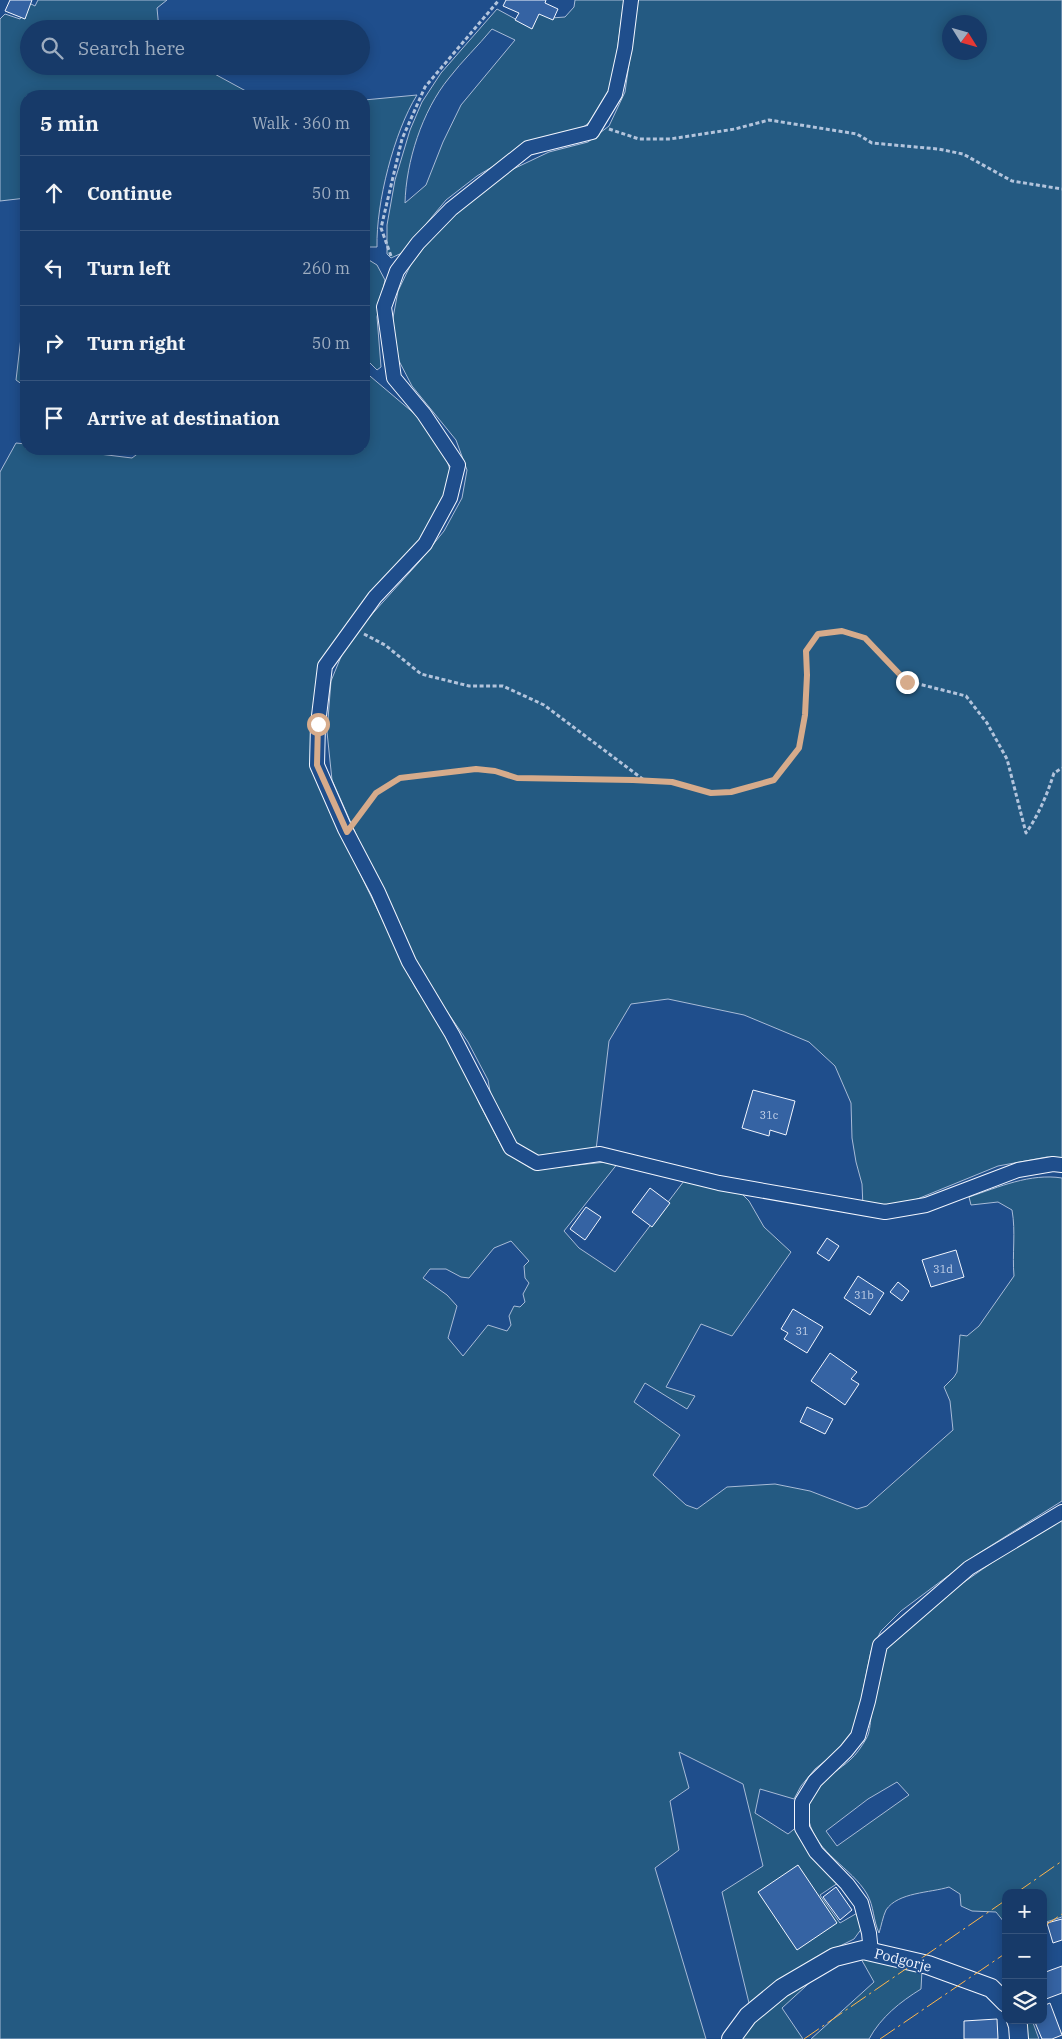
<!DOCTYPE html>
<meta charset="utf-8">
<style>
:root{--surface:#173a69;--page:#244571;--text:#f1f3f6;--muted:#9eadc0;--line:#36547d}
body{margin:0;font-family:"IBM Plex Serif",serif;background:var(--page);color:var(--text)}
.controls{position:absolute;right:15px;bottom:15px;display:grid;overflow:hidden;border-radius:10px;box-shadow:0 2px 12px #0003}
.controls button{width:45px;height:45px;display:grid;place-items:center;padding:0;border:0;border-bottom:1px solid var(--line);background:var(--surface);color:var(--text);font:25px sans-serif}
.compass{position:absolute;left:942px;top:15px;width:45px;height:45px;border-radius:50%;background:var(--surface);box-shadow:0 2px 12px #0003;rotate:127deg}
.stop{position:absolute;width:15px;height:15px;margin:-11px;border:4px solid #d6ab8b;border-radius:50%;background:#fff}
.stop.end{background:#d6ab8b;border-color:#fff;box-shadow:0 1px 5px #0008}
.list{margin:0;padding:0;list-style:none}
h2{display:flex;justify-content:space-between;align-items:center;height:65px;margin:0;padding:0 20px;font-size:21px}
h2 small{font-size:16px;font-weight:400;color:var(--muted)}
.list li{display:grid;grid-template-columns:32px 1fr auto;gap:15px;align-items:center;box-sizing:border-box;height:75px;padding:0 20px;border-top:1px solid var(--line)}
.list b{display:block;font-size:19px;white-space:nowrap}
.list em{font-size:16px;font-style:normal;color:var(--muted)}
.icon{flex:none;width:28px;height:28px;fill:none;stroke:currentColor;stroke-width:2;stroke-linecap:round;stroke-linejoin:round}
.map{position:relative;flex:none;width:1062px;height:2039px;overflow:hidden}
.search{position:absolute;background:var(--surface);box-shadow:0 2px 12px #0003;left:20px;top:20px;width:350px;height:55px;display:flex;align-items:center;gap:12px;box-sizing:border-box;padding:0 18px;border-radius:28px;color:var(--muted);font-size:19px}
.panel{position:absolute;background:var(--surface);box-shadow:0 2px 12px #0003;left:20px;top:90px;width:350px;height:365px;border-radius:20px}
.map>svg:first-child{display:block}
.green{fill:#245a82;stroke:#a8bbd7;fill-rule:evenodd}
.building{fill:#3563a3;stroke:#f2f6ff}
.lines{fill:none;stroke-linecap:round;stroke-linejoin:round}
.minor-casing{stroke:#f2f6ff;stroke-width:16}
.tertiary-casing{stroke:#f2f6ff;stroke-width:20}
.path{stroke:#b3c4dc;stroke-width:3;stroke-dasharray:4 2.5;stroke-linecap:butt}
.minor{stroke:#1f4e8c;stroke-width:14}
.tertiary{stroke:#1f4e8c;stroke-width:18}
.power{stroke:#ffb74d;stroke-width:1;stroke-dasharray:18 4 2.5 4;stroke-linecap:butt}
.route{stroke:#d6ab8b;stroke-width:6}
.labels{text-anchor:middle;stroke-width:4;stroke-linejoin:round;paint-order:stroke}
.number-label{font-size:11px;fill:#c3d1e8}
.street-label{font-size:14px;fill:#f2f6ff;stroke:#1f4e8c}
</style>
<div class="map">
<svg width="1062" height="2039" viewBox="0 0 1062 2039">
<rect width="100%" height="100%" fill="#1f4e8c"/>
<path class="green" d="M38 0H167L157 8 159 29H29V66H200L255 96H26V198L0 201V19L5 14 20 19 29 3 35 6Z
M575 0H624L612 90 598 116 582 128 512 155 477 176 446 200 402 253 391 258 387 254V225L395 180 410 130 422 102 441 73 497 9 530 27 538 12 551 18 565 17 574 7ZM492 29 515 40 461 105 443 142 426 185 405 203C406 162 422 111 449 78 462 61 478 46 492 29Z
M638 0H1062V1158L1047 1157 998 1166 910 1202 863 1207 862 1184 856 1162 852 1138 851 1103 835 1066 809 1042 744 1015 668 999 631 1004 609 1041 596 1150 534 1156 518 1148 493 1108 488 1080 468 1042 421 974 402 929 363 850 332 780 327 732 331 681 347 642 419 562 444 531 462 498 467 470 456 440 412 386 398 359 392 323 398 291 411 264 441 225 509 171 549 152 588 142 609 126 625 92ZM950 22H980V52H950Z
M417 95C394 132 376 203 377 247H368L364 242V100Z
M364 257 377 265 385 280 377 317 381 367 377 370 364 357Z
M26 295V387L16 380Z
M364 371 416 415 444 451 450 470 447 493 434 523 333 643 312 732 336 824 415 987 460 1055 479 1103 504 1151 529 1167 541 1169 615 1161 618 1163 564 1231 579 1248 615 1272 687 1177 742 1194 749 1201 764 1227 791 1252 732 1336 701 1324 666 1387 695 1396 687 1409 645 1383 634 1402 680 1435 653 1475 686 1505 697 1509 727 1487 775 1484 810 1491 857 1509 867 1506 953 1430 950 1401 944 1387 954 1377 957 1372 960 1335 967 1336 979 1326 1014 1276C1012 1254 1016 1232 1012 1210L998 1202 971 1205 969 1197C999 1187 1030 1173 1062 1178V1501L976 1555 901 1611 881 1631 871 1651 855 1730 840 1749 815 1769 801 1786 794 1799 760 1789 755 1813 788 1834 798 1826 838 1883 820 1895 840 1923 859 1912 862 1928 854 1939 808 1962 749 2003 722 1892 763 1866 743 1784 679 1752 689 1788 670 1801 679 1850 655 1868 706 2039H0V472L16 443 26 444V449H58L132 458 140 452V449H364ZM511 1241 529 1261 524 1266 525 1278 529 1283 523 1294 525 1302 520 1307 514 1306 509 1316 511 1325 507 1331 488 1325 463 1356 448 1338 457 1306 447 1295 423 1278 430 1269H446L461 1277 469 1278 494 1248Z
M1062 1519V1917L1043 1923V1893H1006V1942L1004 1944V1922L996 1912 972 1911 961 1906 960 1894 949 1887C930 1893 898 1892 886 1910 883 1916 881 1927 879 1933 873 1920 874 1906 867 1894 851 1867 817 1854 809 1821 801 1790 831 1777 850 1760 856 1755 862 1746 866 1739 870 1733 870 1724 871 1717 877 1692 878 1664 890 1641 896 1628 924 1611 936 1602 977 1573 1018 1543 1062 1519ZM897 1782 909 1795 837 1846 826 1831 868 1799Z
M860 1957 922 1970 921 1989C900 2002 881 2017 869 2039H811L874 1982Z
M830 1964 782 2008 803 2039H736L751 2019Z
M1024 2020H1032L1039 2039H1026L1027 2028Z"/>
<path class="building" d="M10 0H32L25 19 5 11Z
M506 0H546L545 3 558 9 553 20 539 14 532 29 515 20 519 13 503 6Z
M753 1090 795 1101 786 1135 770 1130 769 1136 742 1128Z
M650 1188 670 1203 652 1227 632 1212Z
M586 1207 601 1217 585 1240 570 1229Z
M827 1238 839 1246 829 1261 817 1253Z
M956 1250 964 1277 931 1287 922 1260Z
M858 1276 884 1293 870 1315 844 1298Z
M898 1282 909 1291 902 1301 890 1292Z
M793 1309 823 1327 807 1353 784 1339 788 1333 781 1329Z
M830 1353 857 1372 851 1379 859 1384 845 1405 811 1381Z
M807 1407 833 1419 825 1434 800 1422Z
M798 1865 837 1923 797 1950 758 1892Z
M836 1887 852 1910 840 1920 823 1897Z
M1062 1919V1940L1053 1943 1047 1923Z
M1062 1966V1993L1046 1999 1043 1993V1973Z
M1050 2003 1062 2035 1052 2039H1042L1034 2020H1043V2006Z
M997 2019 998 2039H964V2021Z"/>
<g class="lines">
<g class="minor-casing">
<path id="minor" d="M631 0 625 48 615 94 592 132 528 148 451 209 418 243 397 271 384 307 394 378 424 414 458 465 450 498 425 544 375 597 325 666 318 724 317 765 345 829 378 892 409 962 452 1034 511 1148 537 1163 600 1154 719 1183 885 1212 926 1205 1018 1170 1053 1164 1062 1165
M871 1952 869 1933 861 1903 847 1884 816 1852 802 1828V1802L815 1781 846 1751 858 1736 868 1701 880 1645 969 1568 1062 1512"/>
</g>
<g class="tertiary-casing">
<path id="tertiary" d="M1016 2020 1018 2026 1019 2039
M731 2039 748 2016 782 1988 835 1957 863 1950 928 1965 991 1988 1006 2003"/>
</g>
<path class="path" d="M609 129 639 139H670L735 129 769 120 857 134 872 143 938 149 963 154 1012 181 1062 189
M391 256 381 228 402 139 425 87 499 0
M364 634 385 645 421 674 469 686H503L544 705 644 780
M357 819 376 793 400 778 476 769 495 771 517 778 633 780 672 782 711 793 731 792 774 779 799 748 805 715 807 675 806 651 818 634 842 631 865 638 907 681 966 696 987 723 1007 759 1026 833C1039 814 1047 795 1054 773L1062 768"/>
<use href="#minor" class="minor"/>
<use href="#tertiary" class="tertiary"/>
<path class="power" d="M1016 1893 1062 1861
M1043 1927 1062 1914
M804 2039 1006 1900
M880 2039 1006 1953"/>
</g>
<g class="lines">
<path class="route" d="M318 724 317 765 347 832 376 793 400 778 476 769 495 771 517 778 633 780 672 782 711 793 731 792 774 780 799 748 805 715 807 675 806 651 818 634 842 631 865 638 907 682"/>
</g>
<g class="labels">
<g class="number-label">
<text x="769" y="1119">31c</text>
<text x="943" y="1273">31d</text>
<text x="864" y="1299">31b</text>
<text x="802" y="1335">31</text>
</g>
<g class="street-label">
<text transform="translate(903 1960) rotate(14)" y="5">Podgorje</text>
</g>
</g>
</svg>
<div class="controls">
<button>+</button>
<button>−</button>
<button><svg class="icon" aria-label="layers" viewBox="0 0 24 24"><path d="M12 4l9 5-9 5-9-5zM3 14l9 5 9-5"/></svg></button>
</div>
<svg class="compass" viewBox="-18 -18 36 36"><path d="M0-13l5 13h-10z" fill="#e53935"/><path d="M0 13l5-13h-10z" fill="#9eadc0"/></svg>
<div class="stop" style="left:318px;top:724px"></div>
<div class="stop end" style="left:907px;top:682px"></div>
<div class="search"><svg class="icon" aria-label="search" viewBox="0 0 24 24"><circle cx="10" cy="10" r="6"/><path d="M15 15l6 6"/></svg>Search here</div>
<section class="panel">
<h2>5 min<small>Walk · 360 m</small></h2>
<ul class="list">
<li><svg class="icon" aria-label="ahead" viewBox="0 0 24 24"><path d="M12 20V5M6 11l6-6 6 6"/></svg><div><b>Continue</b></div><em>50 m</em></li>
<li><svg class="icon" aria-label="left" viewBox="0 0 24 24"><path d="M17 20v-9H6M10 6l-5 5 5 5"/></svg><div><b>Turn left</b></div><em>260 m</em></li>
<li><svg class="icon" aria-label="right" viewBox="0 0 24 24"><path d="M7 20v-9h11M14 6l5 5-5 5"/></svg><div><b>Turn right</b></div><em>50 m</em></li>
<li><svg class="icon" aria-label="arrive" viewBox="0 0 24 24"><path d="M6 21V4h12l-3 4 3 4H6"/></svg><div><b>Arrive at destination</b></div></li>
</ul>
</section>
</div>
